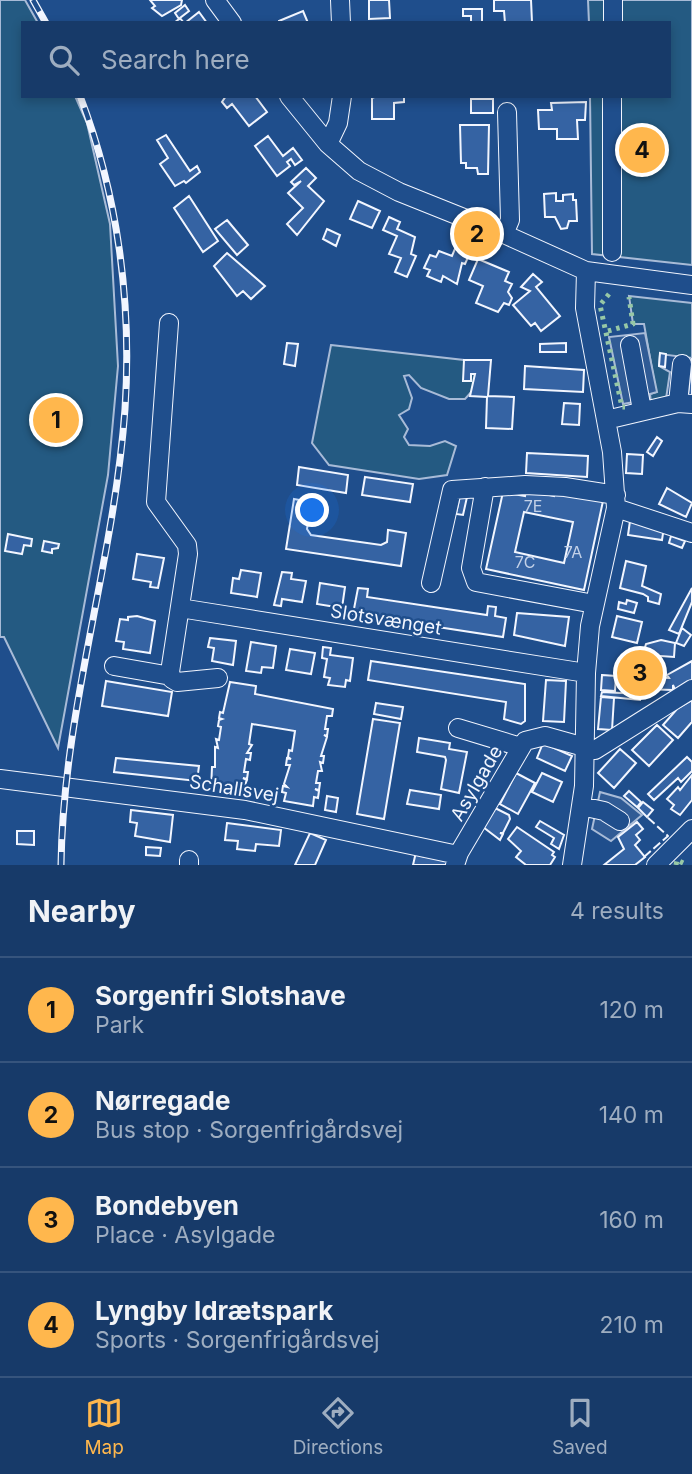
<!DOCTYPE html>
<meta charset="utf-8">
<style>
:root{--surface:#173a69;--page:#20416f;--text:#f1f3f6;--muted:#9eadc0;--line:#36547d;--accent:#ffb74d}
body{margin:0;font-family:Inter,sans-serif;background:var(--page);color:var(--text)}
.you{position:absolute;left:313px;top:511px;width:24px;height:24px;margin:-18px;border:5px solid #fff;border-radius:50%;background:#1a73e8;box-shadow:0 0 0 10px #1a73e833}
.badge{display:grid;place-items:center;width:46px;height:46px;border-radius:50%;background:var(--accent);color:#111;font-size:23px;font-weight:700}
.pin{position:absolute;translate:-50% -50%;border:4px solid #fff;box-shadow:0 2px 7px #0006}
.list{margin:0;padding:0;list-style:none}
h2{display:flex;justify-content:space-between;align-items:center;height:91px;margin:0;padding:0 28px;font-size:30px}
h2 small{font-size:23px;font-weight:400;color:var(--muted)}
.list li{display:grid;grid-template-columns:46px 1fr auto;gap:21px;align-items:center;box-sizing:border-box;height:105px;padding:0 28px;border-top:2px solid var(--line)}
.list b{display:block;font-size:26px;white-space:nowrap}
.list p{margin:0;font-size:23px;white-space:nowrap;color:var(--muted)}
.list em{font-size:23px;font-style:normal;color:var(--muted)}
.icon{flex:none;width:38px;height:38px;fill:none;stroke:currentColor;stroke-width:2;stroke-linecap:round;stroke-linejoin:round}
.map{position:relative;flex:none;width:692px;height:865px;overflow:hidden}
.search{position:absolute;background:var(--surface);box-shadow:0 4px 10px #0003;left:21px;right:21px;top:21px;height:77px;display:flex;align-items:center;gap:18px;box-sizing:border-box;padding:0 24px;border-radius:0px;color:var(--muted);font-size:26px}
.sheet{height:511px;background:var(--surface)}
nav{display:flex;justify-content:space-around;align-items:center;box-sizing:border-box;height:98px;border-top:2px solid var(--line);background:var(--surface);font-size:19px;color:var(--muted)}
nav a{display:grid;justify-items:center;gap:4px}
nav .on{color:var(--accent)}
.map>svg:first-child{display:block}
.green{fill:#245a82;stroke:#a8bbd7;stroke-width:2}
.parking{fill:#305b95;stroke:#a8bbd7;stroke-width:2}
.building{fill:#3563a3;stroke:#f2f6ff;stroke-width:2;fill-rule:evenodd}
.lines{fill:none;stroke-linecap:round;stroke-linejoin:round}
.minor-casing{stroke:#f2f6ff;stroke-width:20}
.minor{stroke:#1f4e8c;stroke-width:18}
.rail-casing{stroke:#f2f6ff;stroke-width:7}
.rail{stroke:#1f4e8c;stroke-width:4.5;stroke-dasharray:13;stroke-linecap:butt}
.hedge{stroke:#97c8a6;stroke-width:5;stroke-dasharray:3.5 5;stroke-linecap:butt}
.fence{stroke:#f2f6ff;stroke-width:2;stroke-dasharray:9 3.5;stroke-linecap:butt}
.labels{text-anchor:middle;stroke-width:5;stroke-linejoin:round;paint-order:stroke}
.number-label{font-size:16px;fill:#c3d1e8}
.street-label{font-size:19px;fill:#f2f6ff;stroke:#1f4e8c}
</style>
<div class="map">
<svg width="692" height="865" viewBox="0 0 692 865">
<rect width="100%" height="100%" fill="#1f4e8c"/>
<path class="green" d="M0 0H25L38 23H23V96H75L87 123 110 224 118 366 108 475 58 748 4 637H0Z
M588 0H692V265L592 254 590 96H669V23H589Z
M629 296 692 303V358L660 354 659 366 670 372 666 399 651 402 650 394 656 392 644 324H633Z
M331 345 464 360 471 374H475L474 389 465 399H449L421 388 409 375 404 376 412 398 409 409 399 415 408 429 404 437 409 445 430 446 445 441 456 446 447 475 419 479 329 465 312 443Z"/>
<path class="parking" d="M645 333 657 392 650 394V399L623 404 609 337Z
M600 792 621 798 642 815 611 841 592 829Z"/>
<path class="building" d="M150 0H182L181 5 162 16 152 8 155 6Z
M369 0H389L390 18 369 19Z
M494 0H531L532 22 505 23 504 11H494Z
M185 5 189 11 180 18 184 23H174L179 19 175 13Z
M463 9H482V23H471V16H463Z
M303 11 308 23H279V21Z
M199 12 207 23H185Z
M226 96H255L267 112 249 126 232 104 227 108 222 102Z
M377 96H404V102L394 103V119H372V98Z
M471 99H493V113H471Z
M586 102 585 120H577L578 139H557V129H539L538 110H552L551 103Z
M460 125H489L488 174H478L477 168H466V163H461Z
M166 135 190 171 197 166 200 172 186 183 184 181 175 186 160 164 168 158 157 140Z
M268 136 283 156 293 148 302 160 295 165 291 159 287 162 290 166 277 176 255 146Z
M306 168 316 178 308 186 324 201 297 235 287 224 303 208 288 193 301 181 294 185 291 182Z
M556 193V201H563V195L573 194V200H576L577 221H569L567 228 561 229 555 217H545L544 194Z
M189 196 218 241 203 252 174 208Z
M358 201 380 211 372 228 350 219Z
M389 217 400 222 397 229 415 237 411 254 416 256 407 277 395 272 401 258 389 254 397 236 383 230Z
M227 220 248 245 237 255 215 229Z
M327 229 340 235 336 246 323 239Z
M459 239 474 244 465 264 462 263 457 284 443 276 441 282 427 276 430 270 424 268 430 255 436 257 439 251 452 256Z
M227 253 265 286 251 299 243 291 237 296 214 266Z
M478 259 509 272 505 281 512 284 508 292 512 298 509 305 504 303 498 312 476 303 483 286 469 280Z
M533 274 542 282 536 287 560 316 541 331 535 323 531 326 513 305 530 291 521 287Z
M287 343 298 344 295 366 284 364Z
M566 343V352H540V344Z
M660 353 666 354 665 367 659 366Z
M692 358V396L688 395Z
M464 360H491L488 396 514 397 512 429 486 428 487 397 470 396 475 374H471V381H463Z
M525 366 584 370 583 392 524 389Z
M564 403 580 404 579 425 562 424Z
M657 437 662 441 653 456 647 452Z
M527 453 588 456 587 477 526 473Z
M627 454 643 455 642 474 626 473Z
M299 467 348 475 346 493 297 485Z
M365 477 413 484 410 502 362 495Z
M667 488 692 503 686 517 659 504Z
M526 490 554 496 555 491 603 501 584 590 486 569 503 492 525 496ZM524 512 573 522 564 563 515 552Z
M460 496 467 497 463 515 456 514Z
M294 499 311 502 307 529 311 535 381 545 387 542 388 530 406 533 401 566 286 549Z
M630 521 664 527 662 540 628 535Z
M8 534 32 539 31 546 24 545 22 554 5 551Z
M671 536 685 541 682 548 669 543Z
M44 541 59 544 58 548 52 549V553L42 551Z
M137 554 164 558 158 588 150 587 151 582 133 579Z
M626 561 646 566 642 586 661 594 659 604 648 601V597L643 594 620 588Z
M241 570 261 573 257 597 231 593 233 578 239 579Z
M282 572 292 573 291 579 306 581 302 602 282 599 281 606 274 605Z
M320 583 345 587 342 608 317 604Z
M358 588 368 589 367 597 487 615 488 606 496 607 495 616 506 618 503 637 353 614Z
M692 588V602L679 634 669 630Z
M627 600 637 603 634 613 618 609 619 602 626 604Z
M517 613 569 617 565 646 514 635Z
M137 616 155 621 150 653 123 649 124 642 116 641 120 619 128 620V617Z
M617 616 642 622 637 643 612 637Z
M682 628 691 635 684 646 676 643Z
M210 638 236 641 233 665 212 661 214 648 208 647Z
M661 640 675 643 674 657 647 655 646 669 635 668 636 654H643L646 644Z
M251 642 276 646 273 668 262 667 261 673 246 671Z
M323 647 331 648 330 655 353 658 350 681 346 680 345 687 328 685 330 678 324 677 327 659 322 658Z
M290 649 315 653 311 674 286 670Z
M371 661 525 684V721L521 724 504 719 506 702 368 680Z
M692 661V683L676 692 673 685V690L642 689V677L669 678 667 675Z
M602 675 616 676 615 691 601 690Z
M546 680 566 681 564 722 543 721Z
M106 681 172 692 168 716 102 706Z
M230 682 256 686 255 694 333 709 332 716H327L325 729H328L327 736 324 735 327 737 321 756H324L323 763 320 762 322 771H318L316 783H320L319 790 315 789 319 791 318 798 314 797 313 806 284 801 286 793 282 792 283 786 287 787 284 784 290 765H286L287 758 291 759 288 757 289 750 292 751 295 731 252 724 249 744 252 745 247 753H251L250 760 246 759 244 772H248L247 779 243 778 247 780 241 794 211 790 212 767H215V747L218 748 216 739 219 740 221 727 218 726 219 720 222 719 219 718 220 712 223 713Z
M602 692 640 694V700L601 696Z
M601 697 614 698 612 730 598 729Z
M692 700V722L678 738 663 725 677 709Z
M376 703 403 707 401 719 374 714Z
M373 719 400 723 384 819 357 814Z
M657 725 673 740 649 766 632 750Z
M419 738 450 743 449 749 467 752 459 793 441 789 446 760 445 757 417 752Z
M543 743 572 756 565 771 537 758Z
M620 749 636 763 614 788 598 773Z
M687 757 692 762V771L681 782 678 778 654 800 648 794Z
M116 758 199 766 197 781 114 772Z
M516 773 535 783 518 814 500 804Z
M542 773 562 782 553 802 532 792Z
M692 775V800L680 815 671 809 674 805 667 799 678 787 680 790Z
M410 790 441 795 439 809 407 804Z
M629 791 641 802 637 807 624 796Z
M327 796 338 798 336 812 325 810Z
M643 802 653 810 647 817 638 808Z
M493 807 509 815 510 819 503 833H500L503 834 500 840 483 827Z
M131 810 173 815 170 842 135 836 137 823 130 822Z
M540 821 564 835 559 849 551 844 554 838 536 827Z
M637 822 643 829 636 835 640 840 635 845 645 857 635 865H604L624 849 618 837Z
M227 823 281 830 279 846 256 844 255 851 237 849 238 841 225 840Z
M517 827 554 852 552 855 555 857 550 865H526L516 857 521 851 508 839Z
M17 831H34V845L17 844Z
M310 833 326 840 315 865H295Z
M146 847 161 848 160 856 146 855Z
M416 852 422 853 421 856 451 861V865H413Z"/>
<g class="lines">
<g class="minor-casing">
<path id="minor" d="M215 0 232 23
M340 0 341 23
M613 23V0
M289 96 328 144 359 171 399 192 504 234 586 271 692 285
M328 144 338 123 342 96
M504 234 510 220 507 112
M612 252V96
M169 323 156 502 187 545 188 554 170 672 172 679 177 682 218 678
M630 345 642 410
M678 403 682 364
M606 420 678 403 692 404
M485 487 471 568 476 582 594 604
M616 508 692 533
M431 583 452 490 525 485 565 487 616 495
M180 608 586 673
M114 666 171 676
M458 728 521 747
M0 779 245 810 458 855
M581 806 604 811 620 821
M189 865V860
M455 865 459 853 525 741 545 736 595 750 692 689
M572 865 584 786 586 673 590 626 616 508 612 452 585 308 586 271
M656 865 692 829"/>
</g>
<use href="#minor" class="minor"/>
<g class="rail-casing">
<path id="rail" d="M33 0 46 23
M61 865C63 710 114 563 125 409 132 303 118 195 80 96"/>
</g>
<use href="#rail" class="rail"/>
<path class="hedge" d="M609 294 600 305 622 407H625
M608 331 633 324 629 297
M676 865 677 860 685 864"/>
<path class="fence" d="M644 857 668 836 647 817"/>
</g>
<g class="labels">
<g class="number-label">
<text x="533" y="512">7E</text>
<text x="573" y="558">7A</text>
<text x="525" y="568">7C</text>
</g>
<g class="street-label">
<text transform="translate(386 619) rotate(9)" y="7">Slotsvænget</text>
<text transform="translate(476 783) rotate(-60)" y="7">Asylgade</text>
<text transform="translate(234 788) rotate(9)" y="7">Schallsvej</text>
</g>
</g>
</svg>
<div class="you"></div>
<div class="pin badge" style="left:56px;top:420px">1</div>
<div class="pin badge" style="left:477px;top:234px">2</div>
<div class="pin badge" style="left:640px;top:673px">3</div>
<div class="pin badge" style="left:642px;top:150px">4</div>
<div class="search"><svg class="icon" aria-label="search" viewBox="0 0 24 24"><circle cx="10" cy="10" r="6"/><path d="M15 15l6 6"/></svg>Search here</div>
</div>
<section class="sheet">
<h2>Nearby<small>4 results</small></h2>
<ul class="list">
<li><span class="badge">1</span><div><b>Sorgenfri Slotshave</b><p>Park</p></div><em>120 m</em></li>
<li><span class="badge">2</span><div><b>Nørregade</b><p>Bus stop · Sorgenfrigårdsvej</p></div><em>140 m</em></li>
<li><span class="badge">3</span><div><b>Bondebyen</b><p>Place · Asylgade</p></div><em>160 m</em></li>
<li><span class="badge">4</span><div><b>Lyngby Idrætspark</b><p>Sports · Sorgenfrigårdsvej</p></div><em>210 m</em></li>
</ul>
</section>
<nav>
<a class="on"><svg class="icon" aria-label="map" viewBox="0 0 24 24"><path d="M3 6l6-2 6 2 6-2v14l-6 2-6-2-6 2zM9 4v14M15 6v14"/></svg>Map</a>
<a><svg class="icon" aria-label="directions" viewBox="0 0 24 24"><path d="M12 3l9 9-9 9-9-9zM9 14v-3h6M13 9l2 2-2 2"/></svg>Directions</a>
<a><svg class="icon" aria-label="saved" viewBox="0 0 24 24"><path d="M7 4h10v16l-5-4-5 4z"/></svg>Saved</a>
</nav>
